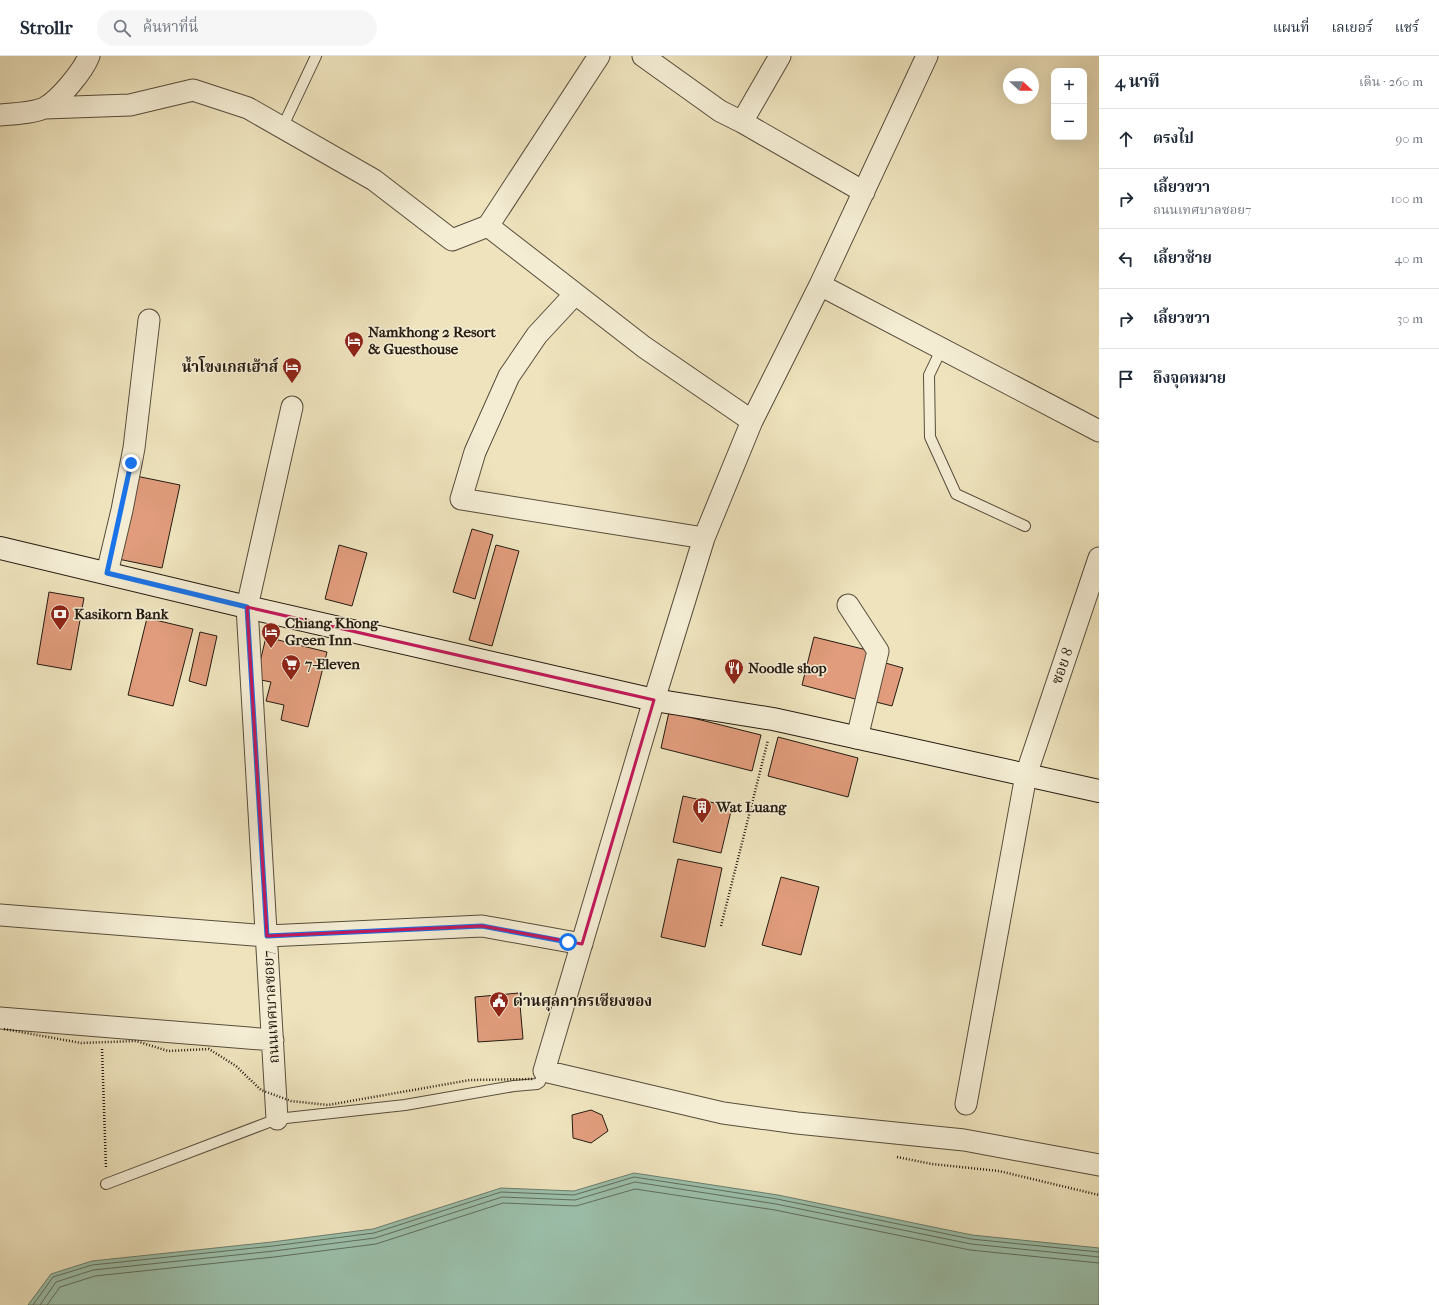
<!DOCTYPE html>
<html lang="th">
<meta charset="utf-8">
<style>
:root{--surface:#fff;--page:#f6f6f7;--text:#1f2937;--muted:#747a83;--line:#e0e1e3}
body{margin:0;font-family:"IM FELL French Canon","Noto Serif Thai",serif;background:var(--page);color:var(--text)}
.controls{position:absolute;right:12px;top:12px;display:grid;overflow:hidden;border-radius:8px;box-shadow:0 4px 16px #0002}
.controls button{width:36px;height:36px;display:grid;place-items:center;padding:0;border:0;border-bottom:1px solid var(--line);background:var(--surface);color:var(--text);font:20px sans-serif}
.compass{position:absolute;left:1003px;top:12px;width:36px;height:36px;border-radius:50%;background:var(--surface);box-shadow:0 4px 16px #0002;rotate:112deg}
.stop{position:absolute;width:12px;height:12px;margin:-9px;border:3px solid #1a73e8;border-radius:50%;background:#fff}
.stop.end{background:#1a73e8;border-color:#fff;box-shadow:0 1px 4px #0008}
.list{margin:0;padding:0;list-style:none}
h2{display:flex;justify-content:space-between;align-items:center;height:52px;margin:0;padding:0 16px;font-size:17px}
h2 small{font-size:13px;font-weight:400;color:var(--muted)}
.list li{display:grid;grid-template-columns:26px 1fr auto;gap:12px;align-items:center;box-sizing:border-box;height:60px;padding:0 16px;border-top:1px solid var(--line)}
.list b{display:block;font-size:15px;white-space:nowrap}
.list p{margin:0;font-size:13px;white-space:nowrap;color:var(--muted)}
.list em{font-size:13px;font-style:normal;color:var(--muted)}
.icon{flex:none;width:22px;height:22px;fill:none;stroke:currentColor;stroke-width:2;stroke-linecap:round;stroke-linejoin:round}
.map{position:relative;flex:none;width:1099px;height:1249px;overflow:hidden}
header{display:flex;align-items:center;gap:24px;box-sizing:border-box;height:56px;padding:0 20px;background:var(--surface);border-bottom:1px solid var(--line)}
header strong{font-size:19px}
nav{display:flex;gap:22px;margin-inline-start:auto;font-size:14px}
.search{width:280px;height:36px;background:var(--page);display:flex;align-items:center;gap:10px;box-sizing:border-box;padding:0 14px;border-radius:22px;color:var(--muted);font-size:15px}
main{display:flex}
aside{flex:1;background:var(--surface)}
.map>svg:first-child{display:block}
.water{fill:#9bbfaa;stroke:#6c7d6d}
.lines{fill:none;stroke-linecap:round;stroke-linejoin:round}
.shore{stroke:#606d5e;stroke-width:1}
.building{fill:#e09c7c;stroke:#251b11}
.service-casing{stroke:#574d3c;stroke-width:12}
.minor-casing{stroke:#574d3c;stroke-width:23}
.secondary-casing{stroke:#251b11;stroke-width:24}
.path{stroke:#251b11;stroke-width:2.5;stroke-dasharray:1 2;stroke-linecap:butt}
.service{stroke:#f4edd4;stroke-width:10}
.minor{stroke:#f4edd4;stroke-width:21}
.secondary{stroke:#f4edd4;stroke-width:22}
.path-bridge{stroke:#251b11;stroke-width:2.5;stroke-dasharray:1 2;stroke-linecap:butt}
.route{stroke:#1a73e8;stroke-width:5}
.marked{fill:none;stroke:#c2185b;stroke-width:3;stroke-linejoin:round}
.labels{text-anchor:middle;stroke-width:3;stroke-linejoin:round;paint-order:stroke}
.poi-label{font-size:15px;font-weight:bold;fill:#251b11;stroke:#f4edd4;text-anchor:start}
.street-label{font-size:15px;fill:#251b11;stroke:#f4edd4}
</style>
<header>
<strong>Strollr</strong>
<div class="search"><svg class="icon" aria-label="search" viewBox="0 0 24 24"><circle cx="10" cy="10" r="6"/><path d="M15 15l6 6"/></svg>ค้นหาที่นี่</div>
<nav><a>แผนที่</a><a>เลเยอร์</a><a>แชร์</a></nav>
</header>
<main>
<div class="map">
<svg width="1099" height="1249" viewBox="0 0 1099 1249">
<rect width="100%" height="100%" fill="#eee3bd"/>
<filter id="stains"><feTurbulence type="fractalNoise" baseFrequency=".005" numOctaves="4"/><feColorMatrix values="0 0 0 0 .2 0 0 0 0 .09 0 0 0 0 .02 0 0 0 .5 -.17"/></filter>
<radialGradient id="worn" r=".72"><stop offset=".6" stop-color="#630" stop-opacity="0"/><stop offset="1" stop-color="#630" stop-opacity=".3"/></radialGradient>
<path class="water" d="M634 1117 778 1139 972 1179 1099 1192V1249H28L51 1218 92 1205 272 1186 373 1173 501 1132 574 1135Z"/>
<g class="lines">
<path class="shore" d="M33 1249 53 1221 92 1209 273 1190 374 1177 501 1136 574 1139 634 1121 777 1143 971 1183 1099 1196
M40 1249 56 1226 93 1214 274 1195 375 1182 502 1141 575 1144 635 1126 776 1148 971 1188 1099 1201
M47 1249 60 1231 95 1220 274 1201 376 1188 503 1147 576 1150 635 1133 775 1154 970 1194 1099 1207"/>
</g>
<path class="building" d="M136 420 180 429 162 512 118 503Z
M472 473 493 479 475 543 453 536Z
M339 489 367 497 352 550 325 543Z
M496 489 519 495 492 590 469 584Z
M49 536 84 542 71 614 37 608Z
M147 562 193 573 173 650 128 639Z
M200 576 217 580 206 630 189 625Z
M266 581 327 596 308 671 281 664 284 649 266 645 271 626 256 623Z
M814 581 871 595 859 644 802 629Z
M882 606 903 612 892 650 872 645Z
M669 656 761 679 752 715 661 692Z
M778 681 858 702 848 741 768 720Z
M683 740 732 751 721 797 673 786Z
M678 803 722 812 705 891 661 881Z
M781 821 819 831 801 899 762 889Z
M519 937 523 983 478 986 475 941Z
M591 1054 602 1059 608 1075 591 1087 573 1082 572 1059Z"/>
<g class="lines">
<g class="service-casing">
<path id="service" d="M282 72 316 0
M942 292 929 319 930 381 956 438 1025 470
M106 1128 277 1063 405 1049 514 1030 537 1028 540 1026 544 1015"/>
</g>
<g class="minor-casing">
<path id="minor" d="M643 0 720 55 742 66 864 136
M927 0 820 229 752 365 704 482 654 644 544 1015 723 1057 797 1067 964 1084 1099 1109
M45 52 130 49 193 34 248 52 374 124 452 184 488 170 599 0
M0 59C11 58 36 57 46 51 60 43 83 15 89 0
M742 66 780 0
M488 170 644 291 752 365
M820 229 1099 375
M575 238 537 279 509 320 475 396 461 443 704 482
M107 517 122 454 134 392 149 264
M848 549 878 595 857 682
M0 859 267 880 482 870 582 888
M0 962 273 984
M966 1048 1026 719 1099 502
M277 1063 247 551 292 351"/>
</g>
<g class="secondary-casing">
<path id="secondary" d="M0 492 247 551 654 644 773 663 1099 735"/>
</g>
<path class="path" d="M721 870 768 684
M102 993 106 1112
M897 1101 932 1108 999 1115 1099 1139"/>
<use href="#service" class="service"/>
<use href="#minor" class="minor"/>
<use href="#secondary" class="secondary"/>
<path class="path-bridge" d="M4 973 81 987 136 985 168 995 209 993 236 1010 261 1034 291 1045 328 1049 470 1024 534 1023"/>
</g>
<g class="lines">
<path class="route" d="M131 407 107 517 247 551 267 880 482 870 568 886"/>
</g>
<path class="marked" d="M247 551 654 644 582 888 482 870 267 880Z"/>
<defs>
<g id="hotel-pin" transform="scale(1)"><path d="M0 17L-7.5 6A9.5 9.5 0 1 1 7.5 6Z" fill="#8f2418" stroke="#f4edd4"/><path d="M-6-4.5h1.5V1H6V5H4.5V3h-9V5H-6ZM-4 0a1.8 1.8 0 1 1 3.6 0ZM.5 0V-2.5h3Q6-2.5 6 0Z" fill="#fff"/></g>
<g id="bank-pin" transform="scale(1)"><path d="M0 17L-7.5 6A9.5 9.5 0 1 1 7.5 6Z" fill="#8f2418" stroke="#f4edd4"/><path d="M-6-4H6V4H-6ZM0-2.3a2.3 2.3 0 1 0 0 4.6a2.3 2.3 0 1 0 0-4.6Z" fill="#fff"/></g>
<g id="supermarket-pin" transform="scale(1)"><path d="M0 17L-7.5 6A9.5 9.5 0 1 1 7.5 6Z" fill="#8f2418" stroke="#f4edd4"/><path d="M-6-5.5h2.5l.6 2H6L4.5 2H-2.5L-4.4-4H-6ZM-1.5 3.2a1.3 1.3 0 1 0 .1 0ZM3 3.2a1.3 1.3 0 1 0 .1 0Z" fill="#fff"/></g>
<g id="restaurant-pin" transform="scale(1)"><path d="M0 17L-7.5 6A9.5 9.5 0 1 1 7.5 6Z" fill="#8f2418" stroke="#f4edd4"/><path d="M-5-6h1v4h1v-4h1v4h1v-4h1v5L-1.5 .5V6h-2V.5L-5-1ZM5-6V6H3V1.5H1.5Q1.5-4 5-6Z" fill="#fff"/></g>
<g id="building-pin" transform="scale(1)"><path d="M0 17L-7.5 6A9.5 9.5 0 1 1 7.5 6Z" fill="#8f2418" stroke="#f4edd4"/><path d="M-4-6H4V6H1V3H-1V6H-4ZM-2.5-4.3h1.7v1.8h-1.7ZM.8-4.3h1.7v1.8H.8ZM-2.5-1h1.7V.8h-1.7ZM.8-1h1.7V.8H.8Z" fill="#fff"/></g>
<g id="civic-pin" transform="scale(1)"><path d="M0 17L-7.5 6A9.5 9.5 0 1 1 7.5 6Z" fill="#8f2418" stroke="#f4edd4"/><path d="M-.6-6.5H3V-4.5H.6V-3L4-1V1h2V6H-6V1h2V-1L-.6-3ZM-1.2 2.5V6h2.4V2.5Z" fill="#fff"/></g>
</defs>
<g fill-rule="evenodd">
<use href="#hotel-pin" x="354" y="285"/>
<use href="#hotel-pin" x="292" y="311"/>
<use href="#bank-pin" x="60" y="558"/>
<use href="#hotel-pin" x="271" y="576"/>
<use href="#supermarket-pin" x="291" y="608"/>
<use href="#restaurant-pin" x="734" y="612"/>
<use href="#building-pin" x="702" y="751"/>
<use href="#civic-pin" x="499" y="945"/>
</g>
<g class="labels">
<g class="poi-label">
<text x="368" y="281">Namkhong 2 Resort<tspan x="368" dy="17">&amp; Guesthouse</tspan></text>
<text x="278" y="316" text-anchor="end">น้ำโขงเกสเฮ้าส์</text>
<text x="74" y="563">Kasikorn Bank</text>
<text x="285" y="572">Chiang Khong<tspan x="285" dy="17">Green Inn</tspan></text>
<text x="305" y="613">7-Eleven</text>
<text x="748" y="617">Noodle shop</text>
<text x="716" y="756">Wat Luang</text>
<text x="513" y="950">ด่านศุลกากรเชียงของ</text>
</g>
<g class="street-label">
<text transform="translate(1062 610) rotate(-71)" y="5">ซอย 8</text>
<text transform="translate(271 951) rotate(-93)" y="5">ถนนเทศบาลซอย7</text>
</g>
</g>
<rect width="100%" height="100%" filter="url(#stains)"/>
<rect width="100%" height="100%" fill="url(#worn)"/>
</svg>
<div class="controls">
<button>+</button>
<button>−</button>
</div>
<svg class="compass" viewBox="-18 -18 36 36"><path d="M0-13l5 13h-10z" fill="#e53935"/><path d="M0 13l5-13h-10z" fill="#747a83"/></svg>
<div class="stop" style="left:568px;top:886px"></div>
<div class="stop end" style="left:131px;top:407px"></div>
</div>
<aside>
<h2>4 นาที<small>เดิน · 260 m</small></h2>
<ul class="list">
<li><svg class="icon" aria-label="ahead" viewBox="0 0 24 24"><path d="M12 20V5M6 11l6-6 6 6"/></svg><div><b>ตรงไป</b></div><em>90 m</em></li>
<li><svg class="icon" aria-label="right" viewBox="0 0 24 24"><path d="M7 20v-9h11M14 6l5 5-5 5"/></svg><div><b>เลี้ยวขวา</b><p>ถนนเทศบาลซอย7</p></div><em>100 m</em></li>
<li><svg class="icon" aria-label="left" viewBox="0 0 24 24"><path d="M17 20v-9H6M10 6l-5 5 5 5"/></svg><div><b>เลี้ยวซ้าย</b></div><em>40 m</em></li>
<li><svg class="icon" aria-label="right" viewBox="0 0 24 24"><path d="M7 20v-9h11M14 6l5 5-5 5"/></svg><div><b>เลี้ยวขวา</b></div><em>30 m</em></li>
<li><svg class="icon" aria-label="arrive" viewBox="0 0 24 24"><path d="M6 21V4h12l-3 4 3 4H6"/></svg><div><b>ถึงจุดหมาย</b></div></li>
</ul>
</aside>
</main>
